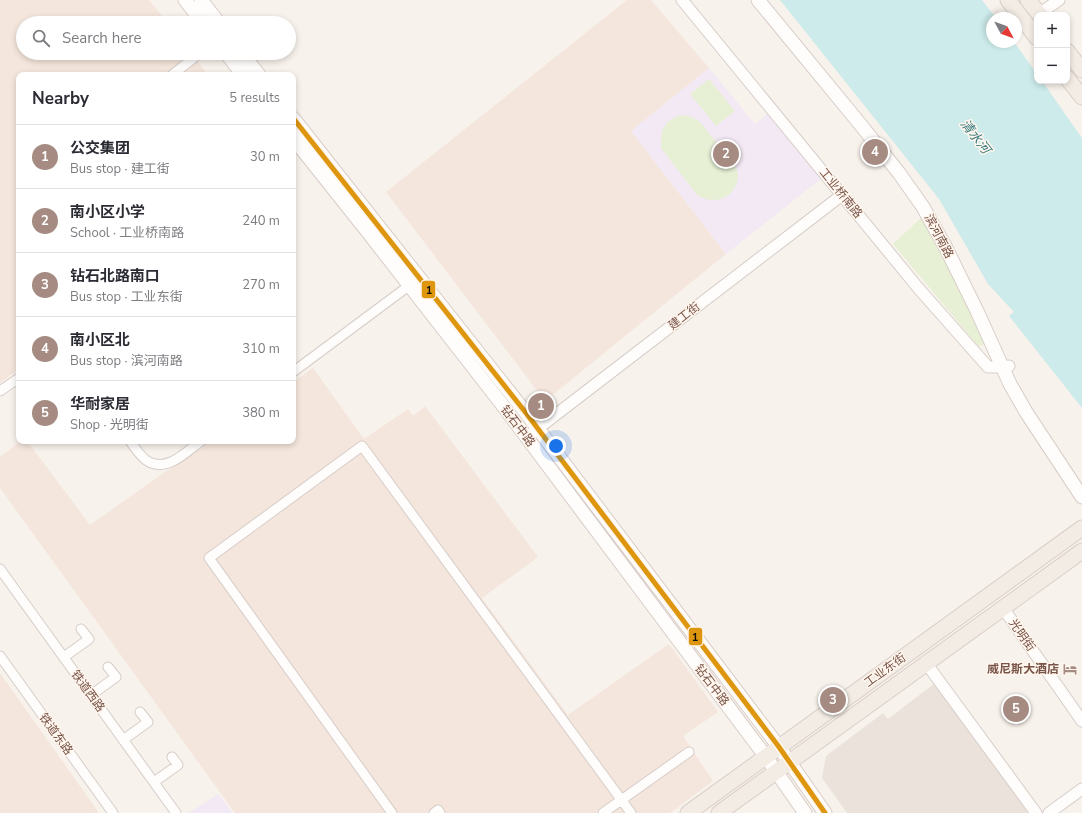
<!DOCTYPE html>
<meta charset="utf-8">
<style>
:root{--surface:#fff;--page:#f7f7f7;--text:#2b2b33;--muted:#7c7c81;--line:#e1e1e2;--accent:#a58b81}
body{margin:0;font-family:"Nunito Sans","Noto Sans SC",sans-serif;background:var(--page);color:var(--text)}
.controls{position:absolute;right:12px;top:12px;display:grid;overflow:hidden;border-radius:8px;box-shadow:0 2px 6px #0003}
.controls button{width:36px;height:36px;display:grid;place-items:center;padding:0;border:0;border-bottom:1px solid var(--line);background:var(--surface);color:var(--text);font:20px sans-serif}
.compass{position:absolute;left:986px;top:12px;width:36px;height:36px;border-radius:50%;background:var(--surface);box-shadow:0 2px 6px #0003;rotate:131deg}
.you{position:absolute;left:556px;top:446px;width:14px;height:14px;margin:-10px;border:3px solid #fff;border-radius:50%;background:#1a73e8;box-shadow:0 0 0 6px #1a73e833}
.badge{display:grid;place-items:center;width:26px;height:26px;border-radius:50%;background:var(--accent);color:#fff;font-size:13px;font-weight:700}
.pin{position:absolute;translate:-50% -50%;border:2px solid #fff;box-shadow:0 1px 4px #0006}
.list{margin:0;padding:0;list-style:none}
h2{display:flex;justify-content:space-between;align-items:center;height:52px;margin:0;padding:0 16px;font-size:17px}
h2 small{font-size:13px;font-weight:400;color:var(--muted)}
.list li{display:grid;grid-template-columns:26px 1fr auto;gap:12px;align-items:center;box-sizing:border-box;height:64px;padding:0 16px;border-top:1px solid var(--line)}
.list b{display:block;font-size:15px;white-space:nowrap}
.list p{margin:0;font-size:13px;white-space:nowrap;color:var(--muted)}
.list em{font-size:13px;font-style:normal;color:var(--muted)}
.icon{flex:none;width:22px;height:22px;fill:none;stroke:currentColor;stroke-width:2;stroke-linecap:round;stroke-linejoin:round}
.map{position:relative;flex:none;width:1082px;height:813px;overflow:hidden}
.search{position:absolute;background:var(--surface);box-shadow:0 2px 6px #0003;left:16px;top:16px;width:280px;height:44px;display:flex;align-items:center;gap:10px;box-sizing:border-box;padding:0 14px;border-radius:22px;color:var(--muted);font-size:15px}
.panel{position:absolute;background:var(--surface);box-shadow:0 2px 6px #0003;left:16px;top:72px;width:280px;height:372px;border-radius:8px}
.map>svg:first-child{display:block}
.residential{fill:#f4e6dc}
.industrial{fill:#ebe2dc}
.education{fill:#f3e9f4}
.green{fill:#e7efd5}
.water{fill:#ccebea}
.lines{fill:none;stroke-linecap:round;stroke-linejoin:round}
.minor-casing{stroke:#d7cdc8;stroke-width:11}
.tertiary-casing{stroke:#d7cdc8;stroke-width:13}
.secondary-casing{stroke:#d8cdc7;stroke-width:15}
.primary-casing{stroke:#dacec9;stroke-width:17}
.minor{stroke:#fefdfc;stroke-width:9}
.tertiary{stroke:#fefdfc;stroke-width:11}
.secondary{stroke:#fefdfc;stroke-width:13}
.primary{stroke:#f3ece5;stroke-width:15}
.bus-1-casing{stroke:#fff6ee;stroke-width:8}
.bus-1{stroke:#de960e;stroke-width:5}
.labels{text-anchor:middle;stroke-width:3;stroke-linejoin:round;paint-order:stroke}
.street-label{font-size:12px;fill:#795448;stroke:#fff6ee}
.poi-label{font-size:12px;font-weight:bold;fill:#795448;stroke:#fff6ee;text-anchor:end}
.water-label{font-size:13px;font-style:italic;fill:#3a7c7f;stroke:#fff6ee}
.line-badge{stroke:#fff6ee;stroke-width:1.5}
.pale-badge-label{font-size:11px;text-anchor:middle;font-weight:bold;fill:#111}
</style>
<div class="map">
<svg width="1082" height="813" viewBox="0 0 1082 813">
<rect width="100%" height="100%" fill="#f8f2ec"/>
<path class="residential" d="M0 0H149L168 23H23V53H191L208 75H19V369L0 383Z
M627 0H651L709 68 631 131 726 254 545 401 386 192Z
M313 368 364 439 408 409 413 416 425 406 538 557 482 598 568 715 669 644 718 712 683 736 713 781 670 813H235L0 488V457L21 441H27L90 525 209 441H293V382Z
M0 673 99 813H0Z"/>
<path class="industrial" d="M935 683 1028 813H847L822 778 826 756 883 713 888 719Z"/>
<path class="education" d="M709 68 755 124 770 112 822 178 726 254 631 131Z
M218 794 233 813H189Z"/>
<path class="green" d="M709 79 735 111 716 126 690 94Z
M683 115 692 117 700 122 735 165C736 168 738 171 738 174 738 179 737 183 735 187 727 202 710 203 697 195L661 148V136L663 129 667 123 675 117Z
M922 217 952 271 986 343 979 347 893 244Z"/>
<path class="water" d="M780 0H982L996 18H992V42H1014L1037 74V81H1042L1082 138V408L1009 316 1014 312 988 284 939 199Z"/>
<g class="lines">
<g class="minor-casing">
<path id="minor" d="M172 75 200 53
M293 372 414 282
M0 391 19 378
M130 441C135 448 141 458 149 462 168 472 187 451 201 441
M0 569 176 813
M0 656 113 813
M64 657 89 639 81 629
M91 695 116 677 108 667
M123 740 148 722 140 712
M154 782 178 765 172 757
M392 813 209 558 362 446 631 813
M434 813 438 810 440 813
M603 813 689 752"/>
</g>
<g class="tertiary-casing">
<path id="tertiary" d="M682 0 919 289 988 367H1003L1009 366
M1039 14 1059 0
M532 433 842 195
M1003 608 1082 721
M926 663 1036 813
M1049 813 1082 789"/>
</g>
<g class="secondary-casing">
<path id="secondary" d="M185 0 203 23
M201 0 219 23
M758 0 860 124 899 173 923 207 946 248 977 311 1010 384 1026 412 1082 497
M226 53 243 75
M242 53 259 75
M293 118 526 413 779 747 825 813
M293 138 367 231 504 407 766 757 805 813"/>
</g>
<g class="primary-casing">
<path id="primary" d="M1008 0 1037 38
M1028 0 1040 15
M1067 51 1082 70
M1067 78 1082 97
M688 813 1082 528
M719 813 1082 551"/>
</g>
<use href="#minor" class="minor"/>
<use href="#tertiary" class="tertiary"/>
<use href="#secondary" class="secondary"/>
<use href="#primary" class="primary"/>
<g class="bus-1-casing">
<path id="bus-1" d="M293 118 526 413 779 747 825 813"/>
</g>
<use href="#bus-1" class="bus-1"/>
</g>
<defs>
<g id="hotel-bare" transform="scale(1.08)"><path d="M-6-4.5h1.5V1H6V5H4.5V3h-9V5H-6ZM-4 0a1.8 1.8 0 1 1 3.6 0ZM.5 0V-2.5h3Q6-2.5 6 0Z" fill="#a58b81" stroke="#fff6ee" stroke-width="2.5" paint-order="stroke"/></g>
</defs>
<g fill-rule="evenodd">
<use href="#hotel-bare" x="1070" y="669"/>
</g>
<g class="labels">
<g class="street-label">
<text transform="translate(841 193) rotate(51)" y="4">工业桥南路</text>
<text transform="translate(939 236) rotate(62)" y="4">滨河南路</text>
<text transform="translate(684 316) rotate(-38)" y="4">建工街</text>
<text transform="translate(518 426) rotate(53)" y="4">钻石中路</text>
<text transform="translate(1022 635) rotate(55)" y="4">光明街</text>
<text transform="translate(885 670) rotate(-36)" y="4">工业东街</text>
<text transform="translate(712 685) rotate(53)" y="4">钻石中路</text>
<text transform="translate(88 691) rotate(54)" y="4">铁道西路</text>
<text transform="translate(56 734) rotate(54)" y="4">铁道东路</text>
</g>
<g class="poi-label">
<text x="1059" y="673">威尼斯大酒店</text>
</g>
<g class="water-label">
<text transform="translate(976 136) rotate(52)" y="5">清水河</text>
</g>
</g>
<g class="line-badge">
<rect x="421" y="280" width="15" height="19" rx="4" fill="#de960e"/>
<rect x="688" y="627" width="15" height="19" rx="4" fill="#de960e"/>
</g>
<g class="pale-badge-label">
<text x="429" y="294">1</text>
<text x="695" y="641">1</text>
</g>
</svg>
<div class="controls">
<button>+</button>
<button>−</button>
</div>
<svg class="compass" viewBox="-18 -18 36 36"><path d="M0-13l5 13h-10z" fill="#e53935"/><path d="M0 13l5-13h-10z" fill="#7c7c81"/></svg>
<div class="you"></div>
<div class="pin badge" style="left:541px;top:406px">1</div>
<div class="pin badge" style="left:726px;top:154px">2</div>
<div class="pin badge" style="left:833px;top:700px">3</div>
<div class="pin badge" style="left:875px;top:152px">4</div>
<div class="pin badge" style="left:1016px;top:709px">5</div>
<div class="search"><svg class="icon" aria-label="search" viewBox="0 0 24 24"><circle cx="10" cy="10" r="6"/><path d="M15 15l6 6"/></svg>Search here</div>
<section class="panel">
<h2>Nearby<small>5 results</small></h2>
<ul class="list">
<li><span class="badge">1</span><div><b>公交集团</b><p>Bus stop · 建工街</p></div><em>30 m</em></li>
<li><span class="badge">2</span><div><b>南小区小学</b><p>School · 工业桥南路</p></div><em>240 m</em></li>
<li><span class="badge">3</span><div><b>钻石北路南口</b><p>Bus stop · 工业东街</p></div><em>270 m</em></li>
<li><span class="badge">4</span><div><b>南小区北</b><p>Bus stop · 滨河南路</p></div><em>310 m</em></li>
<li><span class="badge">5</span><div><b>华耐家居</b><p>Shop · 光明街</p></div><em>380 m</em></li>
</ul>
</section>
</div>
